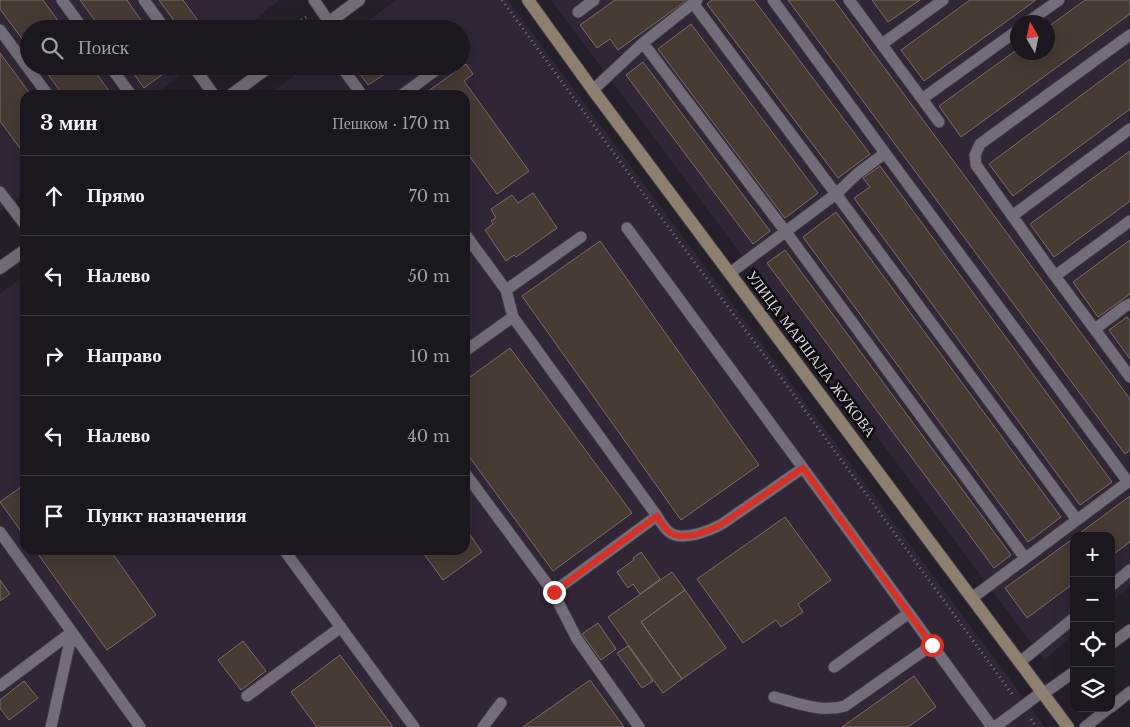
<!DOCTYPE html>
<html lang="ru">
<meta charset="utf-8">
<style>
:root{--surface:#1c171f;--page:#29242c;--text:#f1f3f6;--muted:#a09fa4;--line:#3a363d}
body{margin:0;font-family:"Libre Baskerville",serif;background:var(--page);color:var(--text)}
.controls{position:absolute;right:15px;bottom:15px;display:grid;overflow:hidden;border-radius:10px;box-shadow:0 5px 20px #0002}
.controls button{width:45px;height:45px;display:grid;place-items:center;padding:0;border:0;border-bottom:1px solid var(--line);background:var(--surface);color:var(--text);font:25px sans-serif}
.compass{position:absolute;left:1010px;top:15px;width:45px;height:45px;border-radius:50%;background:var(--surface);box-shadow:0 5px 20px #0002;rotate:351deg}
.stop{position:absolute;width:15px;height:15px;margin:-11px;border:4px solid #d93025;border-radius:50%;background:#fff}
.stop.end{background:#d93025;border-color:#fff;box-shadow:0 1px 5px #0008}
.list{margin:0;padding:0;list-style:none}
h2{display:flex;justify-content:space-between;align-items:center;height:65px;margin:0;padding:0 20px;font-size:21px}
h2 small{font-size:16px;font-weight:400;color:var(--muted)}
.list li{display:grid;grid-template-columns:32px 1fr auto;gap:15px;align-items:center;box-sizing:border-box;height:80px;padding:0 20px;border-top:1px solid var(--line)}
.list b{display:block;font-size:19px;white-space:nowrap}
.list em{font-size:16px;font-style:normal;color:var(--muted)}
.icon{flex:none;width:28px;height:28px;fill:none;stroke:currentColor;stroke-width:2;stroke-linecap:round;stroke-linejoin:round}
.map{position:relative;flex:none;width:1130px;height:727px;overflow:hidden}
.search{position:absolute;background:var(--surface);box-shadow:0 5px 20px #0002;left:20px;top:20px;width:450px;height:55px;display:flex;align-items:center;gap:12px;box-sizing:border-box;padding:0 18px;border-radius:28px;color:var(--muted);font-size:19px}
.panel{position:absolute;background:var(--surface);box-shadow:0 5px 20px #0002;left:20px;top:90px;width:450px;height:465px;border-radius:15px}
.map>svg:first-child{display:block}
.built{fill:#302636;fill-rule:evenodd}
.building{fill:#463a33;stroke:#7b6e66}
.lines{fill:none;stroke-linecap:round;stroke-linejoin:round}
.lane-casing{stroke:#3e3941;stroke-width:13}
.street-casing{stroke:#3e3941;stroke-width:14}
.secondary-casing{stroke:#3e3941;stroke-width:14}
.path{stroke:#7a757e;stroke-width:3;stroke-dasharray:1 4;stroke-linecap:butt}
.lane{stroke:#746c78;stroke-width:11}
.street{stroke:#746c78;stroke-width:12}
.secondary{stroke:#8f7f70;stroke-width:12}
.route{stroke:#d93025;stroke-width:6}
.labels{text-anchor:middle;stroke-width:5;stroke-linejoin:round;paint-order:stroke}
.street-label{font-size:15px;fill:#d6d2d9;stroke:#0d0a0e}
</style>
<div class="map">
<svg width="1130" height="727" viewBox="0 0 1130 727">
<rect width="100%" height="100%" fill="#251f29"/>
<path class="built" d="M0 0H280L242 29H29V66H192L154 95H25V192L0 211Z
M396 0H508L1045 727H0V294L25 275V550H465V95H268L307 66H461V29H357Z
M551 0H1130V586L1111 602V536H1074V634L1044 660ZM1018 22H1048V52H1018Z"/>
<path class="building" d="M0 0H43L64 29H29V48L0 9Z
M80 0H127L147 29H101Z
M159 0H183L204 29H180Z
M615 0H687L618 50 610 39 597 48 580 25Z
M712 0H754L870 154 838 178 707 4Z
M788 0H834L1130 399V450L1125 454Z
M872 0H920L888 22Z
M970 0H1036L924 81 901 50Z
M1085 0H1130V14L961 137 939 106 1018 49V52H1048V27Z
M691 24 818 193 785 218 658 49Z
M0 53 31 95H25V155L0 121Z
M1130 59V109L1013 196 989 164Z
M643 62 770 231 753 244 626 75Z
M466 64 473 74 464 81 529 171 497 194 465 150V95L424 94Z
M42 66H91L112 95H63Z
M128 66H174L144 88Z
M370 66H379L385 74 368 85 360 74Z
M1130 151V201L1054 257 1030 224Z
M880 166 1112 482 1080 505 854 198 870 187 863 178Z
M533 193 557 228 516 257 514 255 506 261 485 230 493 224 491 221 496 218 491 209 512 195 518 203Z
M836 212 1061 517 1028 542 803 237Z
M1130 240V294L1098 317 1073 282Z
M600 241 759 465 681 520 522 296Z
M785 250 1011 555 994 568 767 263Z
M1127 317 1130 321V359L1109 330Z
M510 348 632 513 553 571 465 451V379L466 380Z
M25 484V537L0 502Z
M1130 496V542L1111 556V536H1076Z
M785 517 831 580 798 604 803 612 781 627 776 620 743 643 697 579Z
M465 528 482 552 443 580 421 550H465Z
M1074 538V583L1027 618 1005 588Z
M35 550H110L156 615 107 650Z
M641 552 660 579 640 594 633 584 628 588 617 572 634 560 633 558Z
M672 572 685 590 641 622 682 679 663 693 608 617Z
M0 580 10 594 0 601Z
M685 590 726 648 682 679 641 622Z
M598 623 616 649 601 660 582 634Z
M243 641 266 671 241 690 218 660Z
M628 646 653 681 642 688 617 653Z
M340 655 393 727H317L291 692Z
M914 676 936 707 908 727H842Z
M590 680 624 727H523Z
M24 681 38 698 9 720 0 708V700Z"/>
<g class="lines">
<g class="lane-casing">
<path id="lane" d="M62 0 83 29
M144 0 165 29
M314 0 329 22
M697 0 643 43 786 232 1025 558
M773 0 885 153
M849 0 939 122
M693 3 836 194 1077 520
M578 12 594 0
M1028 22 1059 0
M0 30 48 95
M1130 35 980 144 975 155 976 165 1055 276 1130 377
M882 44 943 0
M110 66 131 95
M193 66 214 95
M341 66 362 95
M593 90 643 43
M402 95 436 70
M922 99 1018 30
M0 192 25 225
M1012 216 1130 129
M627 228 803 468
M465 234 506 290 513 317 657 516 553 592
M730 273 836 194 857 174 885 153 1128 482 1130 481
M1055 276 1130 221
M506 290 581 237
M1095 329 1124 307 1130 304
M465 351 513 317
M465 473 553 592 577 639 639 727
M657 516C660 521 664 528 669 532 682 542 709 531 722 524L803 468 992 727
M0 532 140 727
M284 550 414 727
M1111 586 1130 570
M972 598 1128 482
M1111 644 1130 630
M1020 662 1074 618
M834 667 909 613
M0 686 72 632
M1043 694 1074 672
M247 696 341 627
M774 697C797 703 822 713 845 706L932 645
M1111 707 1130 692
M51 727 72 632
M483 727 501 703
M995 727 1042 692
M1085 727 1109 708"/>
</g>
<g class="street-casing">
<path id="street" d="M320 29 359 0
M231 95 270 66
M0 268 25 250"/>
</g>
<g class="secondary-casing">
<path id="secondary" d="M528 0 593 90 1068 727"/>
</g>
<path class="path" d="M502 0 651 204 788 387 1012 694
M289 29 306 17
M1031 719 1036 727"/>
<use href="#lane" class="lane"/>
<use href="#street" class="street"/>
<use href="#secondary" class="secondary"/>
</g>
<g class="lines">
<path class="route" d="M554 592 657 516C660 521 664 528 669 532 682 542 709 531 722 524L803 468 932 645"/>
</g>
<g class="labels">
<g class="street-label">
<text transform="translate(811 354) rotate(53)" y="5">УЛИЦА МАРШАЛА ЖУКОВА</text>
</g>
</g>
</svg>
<div class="controls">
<button>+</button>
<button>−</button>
<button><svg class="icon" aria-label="locate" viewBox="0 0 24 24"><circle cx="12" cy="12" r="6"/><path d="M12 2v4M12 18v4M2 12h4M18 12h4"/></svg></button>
<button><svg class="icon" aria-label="layers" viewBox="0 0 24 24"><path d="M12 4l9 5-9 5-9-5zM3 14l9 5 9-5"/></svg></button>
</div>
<svg class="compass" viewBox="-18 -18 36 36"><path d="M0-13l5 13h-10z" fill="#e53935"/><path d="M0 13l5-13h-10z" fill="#a09fa4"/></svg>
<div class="stop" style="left:932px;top:645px"></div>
<div class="stop end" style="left:554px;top:592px"></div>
<div class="search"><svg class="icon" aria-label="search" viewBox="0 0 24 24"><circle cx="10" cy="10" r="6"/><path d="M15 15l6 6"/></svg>Поиск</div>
<section class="panel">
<h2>3 мин<small>Пешком · 170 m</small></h2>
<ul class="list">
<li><svg class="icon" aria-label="ahead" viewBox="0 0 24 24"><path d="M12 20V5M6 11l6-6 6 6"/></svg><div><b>Прямо</b></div><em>70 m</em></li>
<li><svg class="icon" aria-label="left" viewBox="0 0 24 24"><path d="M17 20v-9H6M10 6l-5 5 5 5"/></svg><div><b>Налево</b></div><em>50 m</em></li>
<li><svg class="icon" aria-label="right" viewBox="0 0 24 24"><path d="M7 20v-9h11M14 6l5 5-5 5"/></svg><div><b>Направо</b></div><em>10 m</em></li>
<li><svg class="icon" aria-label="left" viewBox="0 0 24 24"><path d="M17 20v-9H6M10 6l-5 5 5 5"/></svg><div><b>Налево</b></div><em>40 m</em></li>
<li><svg class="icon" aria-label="arrive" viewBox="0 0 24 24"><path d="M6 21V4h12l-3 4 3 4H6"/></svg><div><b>Пункт назначения</b></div></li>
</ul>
</section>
</div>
